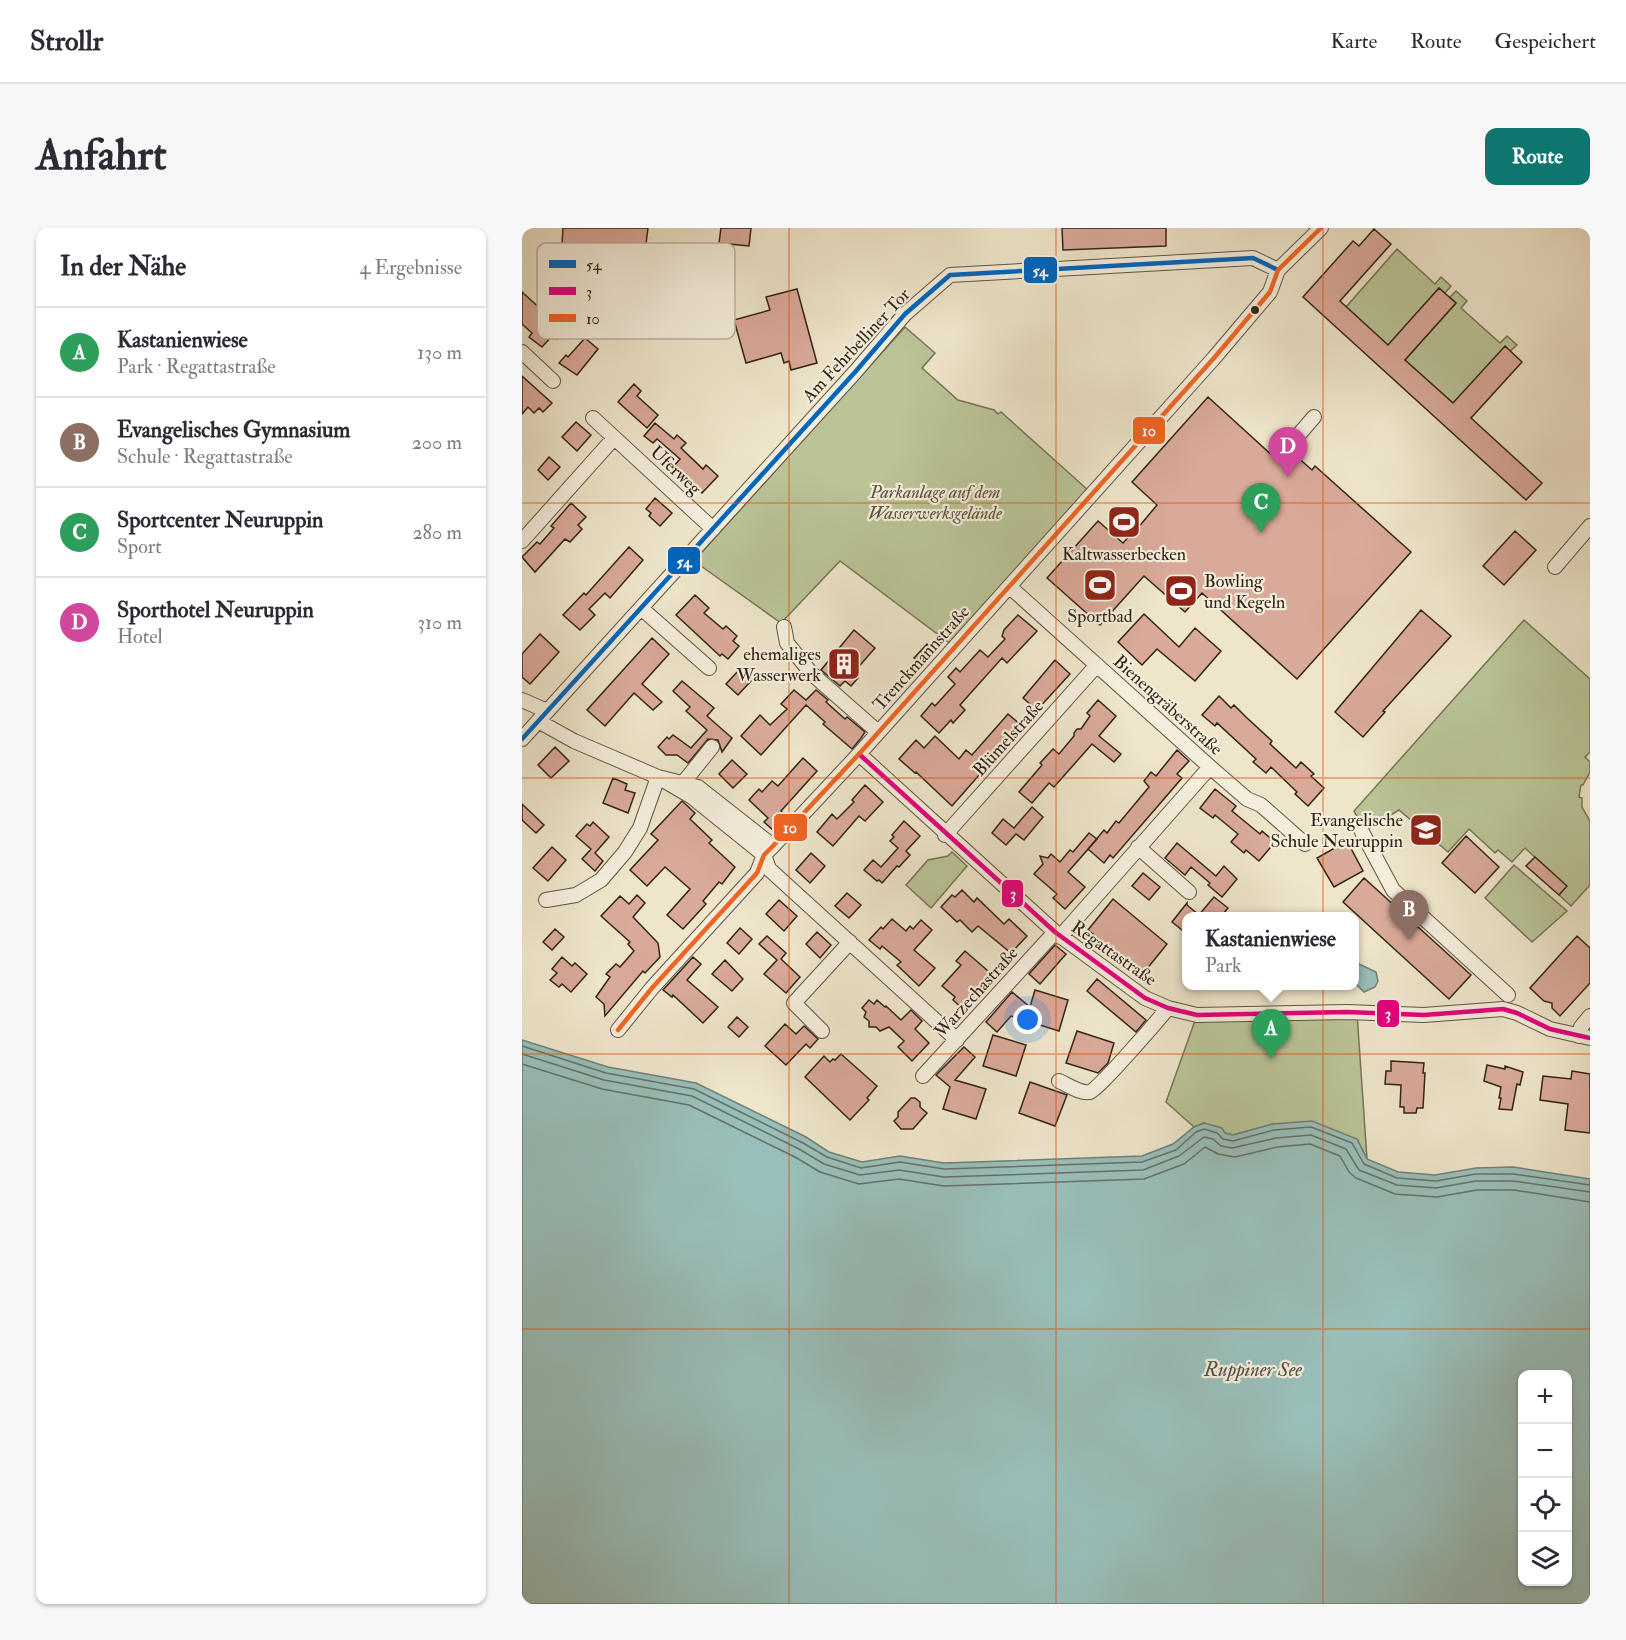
<!DOCTYPE html>
<html lang="de">
<meta charset="utf-8">
<style>
:root{--surface:#fff;--page:#f7f7f7;--text:#2b2b33;--muted:#7c7c81;--line:#e1e1e2;--accent:#0f766e}
body{margin:0;font-family:"IM FELL Double Pica",serif;background:var(--page);color:var(--text)}
.controls{position:absolute;right:18px;bottom:18px;display:grid;overflow:hidden;border-radius:12px;box-shadow:0 2px 4px #0004}
.controls button{width:54px;height:54px;display:grid;place-items:center;padding:0;border:0;border-bottom:2px solid var(--line);background:var(--surface);color:var(--text);font:30px sans-serif}
.you{position:absolute;left:506px;top:792px;width:21px;height:21px;margin:-15px;border:4px solid #fff;border-radius:50%;background:#1a73e8;box-shadow:0 0 0 9px #1a73e833}
.badge{display:grid;place-items:center;width:39px;height:39px;border-radius:50%;background:var(--accent);color:#fff;font-size:20px;font-weight:700}
.pin{position:absolute;translate:-50% -50px;filter:drop-shadow(0 2px 3px #0008)}
.pin::after{content:'';position:absolute;top:32px;width:21px;height:18px;background:inherit;clip-path:polygon(0 0,100% 0,50% 100%)}
.popup{position:absolute;left:660px;top:684px;width:177px;height:78px;box-sizing:border-box;display:grid;place-content:center;border-radius:12px;background:var(--surface);filter:drop-shadow(0 2px 4px #0005);font-size:20px;white-space:nowrap;color:var(--muted)}
.popup b{font-size:22px;color:var(--text)}
.popup::after{content:'';position:absolute;left:50%;top:100%;margin-left:-12px;border:12px solid transparent;border-top-color:var(--surface)}
.list{margin:0;padding:0;list-style:none}
h2{display:flex;justify-content:space-between;align-items:center;height:78px;margin:0;padding:0 24px;font-size:26px}
h2 small{font-size:20px;font-weight:400;color:var(--muted)}
.list li{display:grid;grid-template-columns:39px 1fr auto;gap:18px;align-items:center;box-sizing:border-box;height:90px;padding:0 24px;border-top:2px solid var(--line)}
.list b{display:block;font-size:22px;white-space:nowrap}
.list p{margin:0;font-size:20px;white-space:nowrap;color:var(--muted)}
.list em{font-size:20px;font-style:normal;color:var(--muted)}
.icon{flex:none;width:33px;height:33px;fill:none;stroke:currentColor;stroke-width:2;stroke-linecap:round;stroke-linejoin:round}
.map{position:relative;flex:none;width:1068px;height:1376px;overflow:hidden;border-radius:12px}
header{display:flex;align-items:center;gap:36px;box-sizing:border-box;height:84px;padding:0 30px;background:var(--surface);border-bottom:2px solid var(--line)}
header strong{font-size:28px}
nav{display:flex;gap:33px;margin-inline-start:auto;font-size:21px}
.intro{display:flex;align-items:center;justify-content:space-between;box-sizing:border-box;height:144px;padding:0 36px}
h1{margin:0;font-size:42px}
.button{padding:15px 27px;border-radius:12px;background:var(--accent);color:#fff;font-size:21px;font-weight:700}
main{display:flex;gap:36px;padding:0 36px}
aside{flex:1;background:var(--surface);border-radius:12px;box-shadow:0 2px 4px #0004}
.map>svg:first-child{display:block}
.green{fill:#bac497;stroke:#767456;stroke-width:1.5}
.water{fill:#99bfba;stroke:#708178;stroke-width:1.5;fill-rule:evenodd}
.lines{fill:none;stroke-linecap:round;stroke-linejoin:round}
.shore{stroke:#667168;stroke-width:1.5}
.building{fill:#d9a999;stroke:#332316;stroke-width:1.5}
.minor-casing{stroke:#625443;stroke-width:16}
.minor{stroke:#f4eedd;stroke-width:14}
.bus-1-casing{stroke:#f4eedd;stroke-width:9}
.bus-2-casing{stroke:#f4eedd;stroke-width:9}
.bus-3-casing{stroke:#f4eedd;stroke-width:9}
.bus-1{stroke:#0065bd;stroke-width:4.5}
.bus-2{stroke:#e5007d;stroke-width:4.5}
.bus-3{stroke:#f26522;stroke-width:4.5}
.grid{fill:none;stroke:#df560c;stroke-width:1.5;stroke-opacity:0.55}
.bus-dot{fill:#332316;stroke:#f4eedd;stroke-width:2}
.labels{text-anchor:middle;stroke-width:4.5;stroke-linejoin:round;paint-order:stroke}
.street-label{font-size:18px;fill:#332316;stroke:#f4eedd}
.park-label{font-size:18px;font-style:italic;fill:#5c533d;stroke:#f4eedd}
.poi-label{font-size:18px;fill:#332316;stroke:#f4eedd}
.water-label{font-size:20px;font-style:italic;fill:#525247;stroke:#f4eedd}
.key{fill:#f4eedd;stroke:#bab1a1;stroke-width:1.5}
.key-label{font-size:16px;fill:#332316}
.line-badge{stroke:#f4eedd;stroke-width:2}
.badge-label{font-size:16px;text-anchor:middle;font-weight:bold;fill:#fff}
</style>
<header>
<strong>Strollr</strong>
<nav><a>Karte</a><a>Route</a><a>Gespeichert</a></nav>
</header>
<div class="intro"><h1>Anfahrt</h1><a class="button">Route</a></div>
<main>
<aside>
<h2>In der Nähe<small>4 Ergebnisse</small></h2>
<ul class="list">
<li><span class="badge" style="background:#2e9e5b">A</span><div><b>Kastanienwiese</b><p>Park · Regattastraße</p></div><em>130 m</em></li>
<li><span class="badge" style="background:#8d6e63">B</span><div><b>Evangelisches Gymnasium</b><p>Schule · Regattastraße</p></div><em>200 m</em></li>
<li><span class="badge" style="background:#2e9e5b">C</span><div><b>Sportcenter Neuruppin</b><p>Sport</p></div><em>280 m</em></li>
<li><span class="badge" style="background:#d1479c">D</span><div><b>Sporthotel Neuruppin</b><p>Hotel</p></div><em>310 m</em></li>
</ul>
</aside>
<div class="map">
<svg width="1068" height="1376" viewBox="0 0 1068 1376">
<rect width="100%" height="100%" fill="#eee5cb"/>
<filter id="stains"><feTurbulence type="fractalNoise" baseFrequency=".00333" numOctaves="4"/><feColorMatrix values="0 0 0 0 .2 0 0 0 0 .09 0 0 0 0 .02 0 0 0 .5 -.17"/></filter>
<radialGradient id="worn" r=".72"><stop offset=".6" stop-color="#630" stop-opacity="0"/><stop offset="1" stop-color="#630" stop-opacity=".3"/></radialGradient>
<path class="green" d="M875 21 913 56 919 49 929 58 923 65 917 60 866 117 824 79Z
M934 63 945 73 939 80 978 115 985 108 995 117 931 175 883 132 934 75 928 69Z
M383 99 413 125 400 140 436 172 472 182 476 186 479 184 566 262 430 417 318 333 259 395 172 333Z
M1002 392 1068 451V524L1063 529 1068 534V544L1061 557H1059L1057 569 1060 570V579L1068 593V657L1049 678 1037 667 1044 658 1003 620 990 634 976 622 973 625 947 601 926 624 877 582 843 603 832 583Z
M430 624 445 638 409 680 384 657 406 632 426 628Z
M992 637 1045 683 1010 714 963 670Z
M835 785 845 931 835 911 751 896 711 907 703 905 682 895 672 899 644 874 675 787Z"/>
<path class="water" d="M833 736H837L854 744 856 753 853 759 842 764 833 755Z
M0 812 86 839 174 855 284 909 307 924 340 934 378 928 422 935 620 928 651 916 672 899 682 895 700 900 703 905 711 907 751 896 790 893 835 911 845 931 876 944 913 947 954 940 991 939 1068 951V1376H0ZM1046 1146V1354H1000V1146Z"/>
<g class="lines">
<path class="shore" d="M0 818 84 845 172 861 281 915 305 929 339 940 378 934 422 941 620 934 654 922 674 904 682 901 695 905 701 911 711 913 752 902 789 899 830 915 842 936 875 950 914 953 954 946H991L1068 957
M0 826 82 852 170 868 277 921 302 936 338 947 377 942 422 949 621 942 657 928 682 909 691 911 699 918 710 920 754 910 789 907 824 921 837 942 875 957 914 960 954 953H991L1068 964
M0 836 80 861 167 877 273 929 298 944 337 956 377 951 422 958 622 951 662 936 683 919 696 926 713 929 755 919 788 916 818 928 827 944 834 950 873 966 915 969 955 962H992L1068 974"/>
</g>
<path class="building" d="M41 0H126L123 24 40 16Z
M199 0H229L227 18 197 15Z
M540 0H644V18L541 22Z
M852 1 869 16 818 73 866 117 917 60 934 75 883 132 931 175 983 118 1000 134 949 190 1020 255 1004 272 781 69 831 13 837 18Z
M101 61 119 78 105 94 86 77Z
M275 61 295 135 269 142 267 133 262 135 259 125 224 135 212 92 248 82 244 69Z
M0 64 21 83 25 80 41 94 40 96 45 100 35 111 31 107 20 119 7 109 10 105 0 96Z
M63 110 76 121 55 147 37 135 44 127 46 129Z
M0 148 30 175 21 184 17 180 12 185 6 179 0 186Z
M112 156 119 163 115 168 136 187 125 200 96 174Z
M686 169 763 239 773 227 790 242 793 238 889 324 775 451 680 365 663 384 622 348 578 397 525 350 576 293 601 315 620 295 635 277 610 254Z
M54 194 69 207 55 223 40 209Z
M133 195 152 211 155 207 164 215 159 220 181 241 184 237 196 248 180 265 151 239 158 231 135 211 131 215 122 208Z
M27 229 38 239 26 252 16 242Z
M133 270 150 285 138 298 127 288 129 285 124 281Z
M49 275 64 289 56 297 60 301 48 314 43 311 13 344 0 329 15 314 18 316 32 300 29 298Z
M993 303 1014 322 982 357 961 338Z
M107 319 121 332 88 370 83 365 67 381 73 387 58 402 41 387 62 365 64 367Z
M173 367 187 380 182 385 201 401 204 398 215 408 211 413 217 418 206 431 200 426 198 428 154 387Z
M899 382 929 408 861 483 863 484 841 509 813 484Z
M622 386 657 419 673 400 699 423 673 453 635 421 620 437 596 414Z
M496 387 515 403 485 435 480 430 438 477 443 482 431 495 429 492 417 505 399 488 410 475 413 478 433 456 426 449 434 440 438 444 458 422 466 429 483 411 480 408 482 402Z
M332 402 353 420 333 443 336 445 334 448 336 450 329 458 323 453 318 458 299 442Z
M18 406 37 424 8 456 0 449V426Z
M130 410 147 426 120 456 140 474 131 482 112 465 83 498 65 482Z
M405 416 413 423 401 438 392 430Z
M533 432 548 446 515 482 501 470Z
M217 442 229 453 216 467 204 456Z
M160 453 192 480 185 488 210 510 200 524 196 512 186 511 166 535 155 527H144L136 519 145 509 147 511 151 507 169 520 185 502 164 483 168 479 151 463Z
M272 462 284 472 294 462 306 472 304 474 323 491 325 489 343 504 339 510 330 521 301 496 303 494 284 477 239 527 219 508 238 487 248 497 265 481 259 476Z
M697 468 709 480 712 477 724 489 750 513 748 516 774 540 779 534 792 546 789 548 802 560 786 578 773 566 775 564 749 539 744 545 731 534 734 531 695 495 693 498 680 487Z
M576 472 594 488 577 508 599 526 592 534 570 516 532 559 527 555 510 575 497 564 520 537 518 535 531 521 537 526 552 508V505L555 501H559L568 488 565 485Z
M486 486 500 498 430 578 394 544 393 545 377 531 394 512 402 520 413 508 437 531 444 522 450 527Z
M33 519 47 533 29 550 16 537Z
M655 522 667 533 655 546 660 550 591 630 588 627 582 635 566 621 582 602 585 605 594 593 597 595 627 559 622 553 629 544 634 548Z
M281 530 295 543 259 583 265 589 252 603 242 594 246 590 227 572 237 561 240 564 250 553 256 558Z
M210 532 225 546 211 560 197 546Z
M91 550 105 556 103 562 113 565 106 585 81 575Z
M343 557 361 574 343 593 337 588 311 618 295 604 310 586 315 591 332 574 330 572Z
M693 561 714 578 710 583 738 606 740 603 753 614 737 633 724 622 722 625 709 614 716 606 693 587 691 590 678 580Z
M160 573 173 585 168 591 190 612 187 615 213 639 200 656 197 654 181 673 184 676 161 701 145 687 168 661 143 639 125 658 108 642 136 612 129 606Z
M0 576 22 597 14 605 0 592Z
M510 579 521 589 502 612 494 606 484 617 470 605 481 591 492 600Z
M382 593 398 608 384 623 388 627 377 639 375 638 360 655 357 652 355 653 342 642 351 632 359 639 376 620 368 613 372 609 370 607Z
M71 594 87 609 73 625 81 633 73 643 60 631 69 621 54 608 65 596 68 598Z
M567 605 575 611 546 644 563 659 543 681 531 670 535 666 512 646 521 636 518 628 526 630 529 626 538 634 548 622 551 624Z
M944 608 977 639 953 665 920 635Z
M825 613 841 643 812 659 795 630Z
M655 615 694 648 702 638 715 651 700 669 686 657 688 655 669 639 663 647 643 630Z
M30 619 44 632 26 653 11 640Z
M289 625 303 638 288 655 274 642Z
M1013 629 1045 658 1037 667 1004 638Z
M621 645 638 659 627 672 610 658Z
M842 650 949 747 927 771 821 674Z
M440 662 452 674 455 670 482 696 487 691 505 708 489 725 456 698 450 704 438 692 435 694 419 679 430 667 433 669Z
M325 665 339 677 327 690 313 678Z
M115 667 123 675 111 689 136 715 138 729 123 745 121 743 83 788 82 776 74 769 88 749 84 746 94 736 98 739 112 723 106 716 108 714 79 688 98 668 107 676Z
M692 669 706 680 699 688H665V706L650 694 665 675V677L677 687Z
M591 671 645 716 620 747 566 702Z
M257 672 275 688 262 703 244 686Z
M370 691 384 703 388 698 391 701 399 692 410 702 392 722 413 740 397 758 375 737 379 734 360 718 358 721 347 712 359 699 361 701Z
M218 700 230 711 217 726 205 715Z
M33 701 42 709 30 722 21 714Z
M295 704 309 717 298 730 284 716Z
M245 708 264 725 259 731 278 749 264 765 242 746 255 732 237 716Z
M1055 708 1068 720V755L1038 788 1030 780V775L1022 773 1008 760Z
M533 717 544 726 518 756 507 746Z
M443 723 473 749 443 783 431 772 433 769 420 758 439 737 434 733Z
M40 729 50 738 53 735 65 746 49 764 40 756 37 759 28 752 35 745 30 741Z
M171 729 179 736 165 752 196 779 181 795 151 767 150 769 141 762Z
M203 732 221 751 210 763 190 746Z
M575 751 624 792 614 804 565 763Z
M513 762 546 772 537 803 489 788 475 804 464 794 490 764 508 779Z
M347 772 352 776 355 772 363 779 364 778 379 792 389 782 400 793 393 801 407 815 390 833 376 819 382 813 367 799 358 803 354 799H347V793L342 789 344 784 340 780Z
M215 789 226 799 217 809 206 799Z
M263 796 274 806 282 798 296 811 288 820 284 816 264 837 243 818Z
M555 803 592 815 586 835 576 845 544 835Z
M471 807 504 817 494 848 461 838Z
M442 819 453 829 433 852 464 861 454 891 421 881 428 859 414 847Z
M319 826 355 858 345 870 347 872 328 892 283 849 302 828 308 834 311 831 313 832Z
M869 833 902 835 901 845H903L901 880H895L894 885H882V879H878L879 857 863 856 864 843H869Z
M965 837 983 841V838L1001 844 998 857 995 856 990 882 977 881 979 870H977L979 859 962 853Z
M1050 843 1068 846V905L1043 902 1046 876 1018 872 1021 848 1049 851Z
M508 854 545 867 533 898 497 885Z
M389 870H393L398 874V879L405 885 391 901H379L372 893 376 889V884Z"/>
<g class="lines">
<g class="minor-casing">
<path id="minor" d="M0 124 31 153
M71 190 191 301
M767 218 792 189
M0 313 92 210
M1033 339 1068 298
M488 359 688 539 725 571 739 577 783 616
M119 380 187 440
M262 399 265 415 289 445 356 504
M0 472 25 483
M16 493 52 513 136 549 118 600 103 624 79 652 54 667 24 672
M0 511 334 143 383 86 428 47 731 30 756 42
M337 526 533 704 623 770 646 780 675 787 825 784 902 787 981 781 995 785 1028 801 1068 810
M161 555 190 519
M840 604 871 662 986 767
M423 607 575 437
M251 618 176 559 136 549 170 569 242 627 247 641 435 812
M616 619 667 664
M538 709 688 539
M96 802 130 760 235 645 242 627 251 618 337 526 692 130 748 64 756 42 799 0
M300 803 272 775 328 714
M1057 808 1059 799 1068 788
M401 848 533 704
M537 853C546 857 559 866 568 864 575 863 637 791 646 780"/>
</g>
<use href="#minor" class="minor"/>
<g class="bus-1-casing">
<path id="bus-1" d="M0 511 334 143 383 86 428 47 731 30 756 42"/>
</g>
<g class="bus-2-casing">
<path id="bus-2" d="M337 526 533 704 623 770 646 780 675 787 825 784 902 787 981 781 995 785 1028 801 1068 810"/>
</g>
<g class="bus-3-casing">
<path id="bus-3" d="M96 802 130 760 235 645 242 627 251 618 337 526 692 130 748 64 756 42 799 0"/>
</g>
<use href="#bus-1" class="bus-1"/>
<use href="#bus-2" class="bus-2"/>
<use href="#bus-3" class="bus-3"/>
</g>
<path class="grid" d="M267 0V1376M534 0V1376M801 0V1376M0 275H1068M0 550H1068M0 826H1068M0 1101H1068"/>
<defs>
<g id="stadium-square" transform="scale(1.725)"><rect x="-9" y="-9" width="18" height="18" rx="4" fill="#8f2418" stroke="#f4eedd"/><path d="M0-5a6.5 5 0 1 0 0 10a6.5 5 0 1 0 0-10ZM-3.5-1.8h7v3.6h-7Z" fill="#fff"/></g>
<g id="building-square" transform="scale(1.725)"><rect x="-9" y="-9" width="18" height="18" rx="4" fill="#8f2418" stroke="#f4eedd"/><path d="M-4-6H4V6H1V3H-1V6H-4ZM-2.5-4.3h1.7v1.8h-1.7ZM.8-4.3h1.7v1.8H.8ZM-2.5-1h1.7V.8h-1.7ZM.8-1h1.7V.8H.8Z" fill="#fff"/></g>
<g id="school-square" transform="scale(1.725)"><rect x="-9" y="-9" width="18" height="18" rx="4" fill="#8f2418" stroke="#f4eedd"/><path d="M0-5L7-2L0 1L-7-2ZM-4 1L0 2.5L4 1V4Q0 6-4 4Z" fill="#fff"/></g>
</defs>
<g fill-rule="evenodd">
<use href="#stadium-square" x="602" y="294"/>
<use href="#stadium-square" x="578" y="357"/>
<use href="#stadium-square" x="659" y="363"/>
<use href="#building-square" x="322" y="436"/>
<use href="#school-square" x="904" y="602"/>
</g>
<circle class="bus-dot" cx="733" cy="82" r="5"/>
<g class="labels">
<g class="street-label">
<text transform="translate(334 117) rotate(-47)" y="6">Am Fehrbelliner Tor</text>
<text transform="translate(154 242) rotate(43)" y="6">Uferweg</text>
<text transform="translate(399 430) rotate(-48)" y="6">Trenckmannstraße</text>
<text transform="translate(646 477) rotate(42)" y="6">Bienengräberstraße</text>
<text transform="translate(486 510) rotate(-48)" y="6">Blümelstraße</text>
<text transform="translate(592 725) rotate(35)" y="6">Regattastraße</text>
<text transform="translate(454 764) rotate(-48)" y="6">Warzechastraße</text>
</g>
<g class="park-label">
<text x="413" y="270">Parkanlage auf dem<tspan x="413" dy="21">Wasserwerksgelände</tspan></text>
</g>
<g class="poi-label">
<text x="602" y="332">Kaltwasserbecken</text>
<text x="682" y="359" text-anchor="start">Bowling<tspan x="682" dy="21">und Kegeln</tspan></text>
<text x="578" y="394">Sportbad</text>
<text x="299" y="432" text-anchor="end">ehemaliges<tspan x="299" dy="21">Wasserwerk</tspan></text>
<text x="881" y="598" text-anchor="end">Evangelische<tspan x="881" dy="21">Schule Neuruppin</tspan></text>
</g>
<g class="water-label">
<text x="731" y="1148">Ruppiner See</text>
</g>
</g>
<rect x="15" y="15" width="198" height="96" rx="9" class="key"/>
<rect x="27" y="32" width="27" height="8" fill="#0065bd"/>
<rect x="27" y="59" width="27" height="8" fill="#e5007d"/>
<rect x="27" y="86" width="27" height="8" fill="#f26522"/>
<g class="key-label">
<text x="64" y="42">54</text>
<text x="64" y="69">3</text>
<text x="64" y="96">10</text>
</g>
<g class="line-badge">
<rect x="501" y="28" width="35" height="28" rx="6" fill="#0065bd"/>
<rect x="610" y="188" width="34" height="29" rx="6" fill="#f26522"/>
<rect x="145" y="318" width="34" height="29" rx="6" fill="#0065bd"/>
<rect x="251" y="585" width="35" height="29" rx="6" fill="#f26522"/>
<rect x="479" y="651" width="23" height="29" rx="6" fill="#e5007d"/>
<rect x="854" y="771" width="24" height="29" rx="6" fill="#e5007d"/>
</g>
<g class="badge-label">
<text x="518" y="48">54</text>
<text x="627" y="208">10</text>
<text x="162" y="339">54</text>
<text x="268" y="605">10</text>
<text x="491" y="671">3</text>
<text x="866" y="791">3</text>
</g>
<rect width="100%" height="100%" filter="url(#stains)"/>
<rect width="100%" height="100%" fill="url(#worn)"/>
</svg>
<div class="controls">
<button>+</button>
<button>−</button>
<button><svg class="icon" aria-label="locate" viewBox="0 0 24 24"><circle cx="12" cy="12" r="6"/><path d="M12 2v4M12 18v4M2 12h4M18 12h4"/></svg></button>
<button><svg class="icon" aria-label="layers" viewBox="0 0 24 24"><path d="M12 4l9 5-9 5-9-5zM3 14l9 5 9-5"/></svg></button>
</div>
<div class="you"></div>
<div class="pin badge" style="left:749px;top:831px;background:#2e9e5b">A</div>
<div class="popup"><b>Kastanienwiese</b>Park</div>
<div class="pin badge" style="left:887px;top:712px;background:#8d6e63">B</div>
<div class="pin badge" style="left:739px;top:305px;background:#2e9e5b">C</div>
<div class="pin badge" style="left:766px;top:249px;background:#d1479c">D</div>
</div>
</main>
